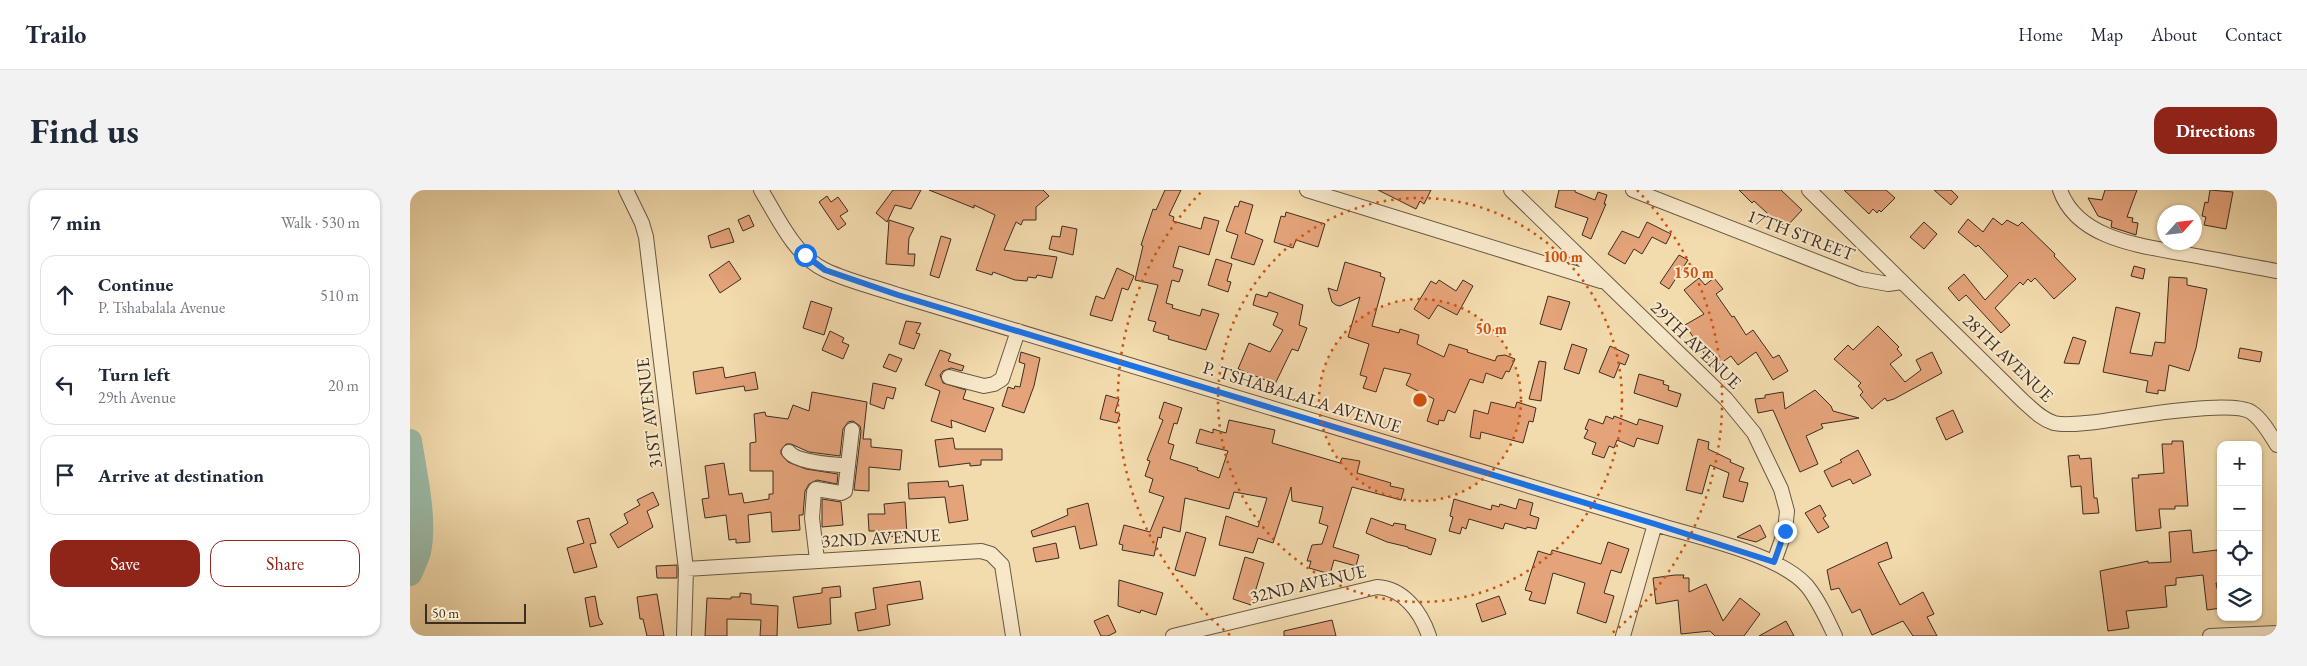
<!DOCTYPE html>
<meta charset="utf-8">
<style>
:root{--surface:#fff;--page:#f2f2f3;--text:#1f2937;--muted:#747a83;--line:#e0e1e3;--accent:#8f2418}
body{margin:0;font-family:"EB Garamond",serif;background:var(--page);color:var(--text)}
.controls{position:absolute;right:15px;bottom:15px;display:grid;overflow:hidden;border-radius:10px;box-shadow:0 1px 4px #0004}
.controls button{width:45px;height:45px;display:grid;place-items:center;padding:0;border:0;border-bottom:1px solid var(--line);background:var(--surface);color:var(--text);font:25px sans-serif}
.compass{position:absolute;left:1747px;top:15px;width:45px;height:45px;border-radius:50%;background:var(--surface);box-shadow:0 1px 4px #0004;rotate:63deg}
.scale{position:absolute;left:15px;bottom:12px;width:101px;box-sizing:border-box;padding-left:5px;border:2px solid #3c2d23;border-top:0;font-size:14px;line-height:18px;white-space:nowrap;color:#3c2d23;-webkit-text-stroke:4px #f7e8ca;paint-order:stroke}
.stop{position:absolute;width:15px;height:15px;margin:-11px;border:4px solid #1a73e8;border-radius:50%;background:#fff}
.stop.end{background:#1a73e8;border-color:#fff;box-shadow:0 1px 5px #0008}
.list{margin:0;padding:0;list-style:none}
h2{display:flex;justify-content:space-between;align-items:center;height:65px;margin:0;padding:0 20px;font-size:21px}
h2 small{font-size:16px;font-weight:400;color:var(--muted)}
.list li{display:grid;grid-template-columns:32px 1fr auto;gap:15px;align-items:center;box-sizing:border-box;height:80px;margin:0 10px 10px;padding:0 10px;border:1px solid var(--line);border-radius:15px}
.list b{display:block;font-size:19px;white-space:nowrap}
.list p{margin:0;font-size:16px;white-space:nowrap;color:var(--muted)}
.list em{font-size:16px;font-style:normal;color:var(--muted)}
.actions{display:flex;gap:10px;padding:15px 20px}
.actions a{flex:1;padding:11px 0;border:1px solid var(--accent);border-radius:15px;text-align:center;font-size:18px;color:var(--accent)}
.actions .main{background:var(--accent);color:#fff}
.icon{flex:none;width:28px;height:28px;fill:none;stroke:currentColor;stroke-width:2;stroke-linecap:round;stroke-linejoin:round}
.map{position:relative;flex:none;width:1867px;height:446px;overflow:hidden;border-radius:15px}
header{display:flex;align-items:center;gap:30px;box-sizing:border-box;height:70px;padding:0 25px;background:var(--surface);border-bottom:1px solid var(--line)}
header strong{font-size:24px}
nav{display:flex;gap:28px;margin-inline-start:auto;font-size:18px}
.intro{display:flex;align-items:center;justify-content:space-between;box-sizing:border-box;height:120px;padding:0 30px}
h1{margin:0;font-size:35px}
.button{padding:12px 22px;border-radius:15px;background:var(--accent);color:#fff;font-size:18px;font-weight:700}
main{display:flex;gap:30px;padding:0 30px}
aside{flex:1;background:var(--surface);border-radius:15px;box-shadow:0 1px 4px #0004}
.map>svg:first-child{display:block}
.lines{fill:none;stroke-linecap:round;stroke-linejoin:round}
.river{stroke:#9bbba8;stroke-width:24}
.building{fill:#e4a379;stroke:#3c2d23}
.street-casing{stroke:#6a5846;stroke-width:16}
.street{stroke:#f7e8ca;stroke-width:14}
.route{stroke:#1a73e8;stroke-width:6}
.ring{fill:none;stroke:#ce520f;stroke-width:2.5;stroke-dasharray:2.5 5}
.labels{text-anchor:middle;stroke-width:4;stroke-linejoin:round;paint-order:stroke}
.street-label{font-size:18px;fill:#3c2d23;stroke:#f7e8ca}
.centre{fill:#ce520f;stroke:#f7e8ca;stroke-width:2.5}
.ring-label{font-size:15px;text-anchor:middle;font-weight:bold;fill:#ce520f;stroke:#f7e8ca;stroke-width:4;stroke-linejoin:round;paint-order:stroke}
</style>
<header>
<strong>Trailo</strong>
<nav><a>Home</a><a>Map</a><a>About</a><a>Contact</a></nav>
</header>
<div class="intro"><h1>Find us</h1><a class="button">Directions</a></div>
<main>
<aside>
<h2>7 min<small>Walk · 530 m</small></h2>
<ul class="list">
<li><svg class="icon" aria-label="ahead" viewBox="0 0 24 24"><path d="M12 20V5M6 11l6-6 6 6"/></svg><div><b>Continue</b><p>P. Tshabalala Avenue</p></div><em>510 m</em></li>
<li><svg class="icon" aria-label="left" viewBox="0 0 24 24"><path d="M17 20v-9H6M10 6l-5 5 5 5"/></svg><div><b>Turn left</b><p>29th Avenue</p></div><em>20 m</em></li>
<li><svg class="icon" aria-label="arrive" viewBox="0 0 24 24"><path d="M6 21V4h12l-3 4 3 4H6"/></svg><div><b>Arrive at destination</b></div></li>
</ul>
<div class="actions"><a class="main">Save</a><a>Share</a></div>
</aside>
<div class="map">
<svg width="1867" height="446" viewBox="0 0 1867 446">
<rect width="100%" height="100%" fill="#f2dbad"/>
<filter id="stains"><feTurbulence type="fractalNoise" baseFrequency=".004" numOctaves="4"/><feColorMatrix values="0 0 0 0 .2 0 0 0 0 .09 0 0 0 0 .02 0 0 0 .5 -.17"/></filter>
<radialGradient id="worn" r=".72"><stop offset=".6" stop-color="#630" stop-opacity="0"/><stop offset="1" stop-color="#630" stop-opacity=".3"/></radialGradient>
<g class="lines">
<path class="river" d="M0 251C5 284 16 329 9 362 7 369 3 377 0 384"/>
</g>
<path class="building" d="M483 0H511L501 19 485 15 477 32 466 23Z
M519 0H633L639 6 626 17V30H613L611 35 606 32 594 60 647 67 642 88 627 85 626 88 618 87 617 91 605 90 583 82 582 85 566 80 585 25 564 15V18Z
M755 0H771L759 25 764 27 763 31 791 39 794 27 809 31 799 65 769 56 763 77 773 80 769 92 762 90 756 113 763 115 762 118 790 126 792 119 809 124 796 160 758 149 759 146 743 141 746 132 738 130 748 95 725 90 733 56 731 55 743 19 746 20Z
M968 0H1021L1014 14 1010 11 1006 19Z
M1149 0H1165V2L1185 10 1188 2 1197 5 1194 14H1196L1181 49 1172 45 1178 28 1145 17Z
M1329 0H1371L1392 20 1379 34 1376 31 1371 36 1344 11 1342 13Z
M1434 0H1476L1485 8 1471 22 1469 20 1467 23 1463 19 1459 24Z
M1524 0H1541L1548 7 1541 15Z
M1695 0H1727L1717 27 1723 28 1722 32 1728 33 1726 45 1701 37 1702 31 1688 26 1678 8 1692 10Z
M1800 0 1823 2 1816 39 1794 35 1796 27 1792 26 1795 12 1798 13Z
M417 6 421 12 428 7 438 21 430 26 436 34 428 40 409 12Z
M830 11 843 15 835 43 853 50 844 75 821 68 828 45 816 41 825 16 828 17Z
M876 22 915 34 908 57 886 50 883 58 864 52 871 26 875 27Z
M339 25 344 36 333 41 328 30Z
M1583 28 1592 35 1597 30 1608 36 1612 32 1645 64 1644 66 1666 89 1644 109 1625 88 1621 92 1618 89 1613 95 1610 92 1585 118 1600 135 1591 143 1556 105 1549 111 1538 98 1554 84 1575 110 1598 86 1568 55 1566 57 1548 42 1558 29 1573 42Z
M479 30 504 38 499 48 498 64H505L504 76 476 74Z
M1237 32 1261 44 1256 54 1242 47 1232 64 1224 59 1215 74 1198 64 1212 41 1229 48Z
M1514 32 1527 44 1514 59 1500 47Z
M652 36 667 39 663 65 639 59 642 46 650 47Z
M319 38 324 52 301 58 298 46Z
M531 46 541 49 529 88 520 85Z
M1269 65 1278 70 1259 99 1250 93Z
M806 69 822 74 817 91 821 92 818 102 798 95Z
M319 71 331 89 310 103 299 85Z
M935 72 971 83 970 86 975 88 962 136 989 143 990 139 1009 145 1007 154 1034 167 1039 154 1058 160 1057 162 1085 171 1087 166 1095 165 1105 169 1099 182 1096 181 1092 189 1076 183 1073 193 1060 189 1045 223 1038 220 1034 231 1029 230 1028 235 1017 231 1024 209 996 195 1001 184 974 178 966 202 953 198 957 187 950 185 959 154 938 147 950 107 930 116 926 115 922 112 918 98 927 101Z
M1724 76 1735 79 1733 89 1721 86Z
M707 78 724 86 718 100 712 98 702 131 680 125 686 106 694 109Z
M1759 87 1777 88V95L1797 99 1786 158 1779 181 1759 175 1755 201 1748 200V204L1736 202 1738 191 1693 182 1706 117 1730 123 1720 163 1742 166 1745 152 1755 153Z
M1289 88 1295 95 1304 88 1313 99 1306 104 1322 127 1324 126 1336 145 1343 140 1363 168 1369 165 1378 181 1363 190 1346 162 1328 175 1321 166 1304 178 1275 135 1294 124 1274 100Z
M1029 90 1046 101 1053 90 1063 96 1047 125 1028 115 1019 129 1004 119 1021 91 1026 94Z
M859 102 893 115 889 135 897 138 888 161 882 159 865 194 828 179 839 153 860 162 873 140 863 135 868 123 843 115 846 104 857 107Z
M1138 106 1160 112 1151 140 1130 134Z
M401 111 422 118 414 145 393 138Z
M496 131 511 133 506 143 510 144 504 159 489 154Z
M1468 136 1489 157 1487 159 1492 165 1480 174 1495 192 1511 180 1506 170 1522 162 1532 183 1484 209 1477 211 1475 208 1462 219 1450 205 1453 202 1448 196 1451 193 1424 169 1438 155 1443 160Z
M420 141 434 148 432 152 439 155 433 169 412 160Z
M1663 147 1676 151 1669 174 1654 173Z
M1162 154 1177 159 1169 184 1154 179Z
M1200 156 1219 165 1215 175 1210 173 1204 188 1189 182Z
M1830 158 1852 162 1850 172 1828 168Z
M530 160 541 164 538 171 554 176 552 181 541 178 533 181 530 185 533 193 556 200 553 209 584 218 575 242 541 230 542 238 521 231 530 201 515 195Z
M611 162 630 168 624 196 614 223 592 216 598 197 604 199 605 196 610 197 615 174 609 172Z
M479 164 492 169 486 182 473 177Z
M1129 171 1136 172 1131 211 1119 209Z
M313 177 315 188 345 182 348 199 335 201 334 196 286 204 283 182Z
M1229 184 1254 191 1253 194 1259 196 1258 200 1271 204 1267 217 1224 203Z
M463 193 486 198 483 209 477 207 474 219 460 214Z
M1405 200 1421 216 1423 221 1449 228 1411 234 1413 238 1396 246 1408 274 1390 282 1363 220 1348 223 1345 209 1355 208V205L1373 202 1375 219Z
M402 202 457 212 453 249H461V257L492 260 490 280 459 277V301L444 300 451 241 450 236 443 231 438 232 433 239 430 266 399 262 381 254H376L371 260V264L378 272 396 279 428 284 427 294 407 290 399 294 395 301 393 325H389L390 340 362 342 361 322 338 325 340 352 326 353V349L319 350 316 325 295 328 292 309 299 308 295 276 314 273 319 305 332 303 334 313 359 309V304H363V281H340V253L346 252 344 224 355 222 356 226 378 229 383 215 399 221Z
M696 205 709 209 705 222 710 224 707 233 690 229Z
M754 212 772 218 767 234 764 233 758 253 764 255 760 269 788 278 787 280 809 288 818 261 786 253 790 239 803 243V239L816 243 819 230 865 240 862 253 930 273 932 268 950 271 947 283 981 293 980 296 994 299 991 310 942 297 923 357 949 365 946 376 924 370 920 384 899 378 901 371H897L902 355 912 354 918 336 909 333 913 317 882 311 881 297 863 353 848 348 843 363 809 355 816 326 848 337 857 308 824 302 819 319 775 308 770 342 753 337 751 348 748 347 744 366 712 360 713 355 709 354 714 335 740 342 754 307 739 302 743 289 735 286 740 271 737 270 753 230 749 228Z
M1081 212 1105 218 1107 212 1126 218 1123 232 1119 231 1113 253 1071 242 1070 249 1060 247 1064 220 1078 224Z
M1543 220 1553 242 1536 250 1526 228Z
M1196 226 1203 229 1204 226 1227 235 1229 229 1253 236 1248 254 1227 248 1224 257 1207 250 1204 258 1199 256 1194 268 1182 264 1186 253 1174 248 1178 240 1175 239 1179 229 1193 234Z
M543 248 545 259H592V270H571V275L560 276V273L529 277 525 250Z
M1288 249 1299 252 1298 259 1321 270 1320 272 1334 278 1329 291 1338 293 1333 312 1313 307 1319 283 1300 275 1292 304 1276 300Z
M1762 251H1773L1778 316H1765V319H1749L1751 338 1726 341 1722 288H1729L1728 285 1754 283 1752 254H1762Z
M1448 260 1461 285 1443 294 1440 289 1422 297 1414 281 1432 272 1430 270Z
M1669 265 1670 269 1681 268 1684 308H1687L1689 323 1673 324 1671 296 1661 297 1658 266Z
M538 291 539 297 553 295 558 330 539 333 535 307 499 309 498 293Z
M243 302 249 315 237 321 243 337 208 358 200 344 218 333 214 324 230 315 227 310Z
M412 309 431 312 433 335 412 337Z
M1044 309 1081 320 1082 315 1089 317 1090 314 1106 319 1109 309 1123 313 1120 325 1129 328 1126 339 1117 337 1116 339 1095 333 1093 339 1059 329 1056 339 1052 337 1050 344 1039 341 1043 327 1040 326Z
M495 312 497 345 477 347 476 341H459L458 324H475L474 314Z
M678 313 687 355 670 359 665 336 623 347 621 341 658 325 657 319Z
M1410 315 1416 326 1413 328 1419 337 1408 343 1395 323Z
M179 328 186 353 180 354 187 377 164 383 157 358 174 353 167 331Z
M961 328 983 336 984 333 996 335 995 339 1026 349 1021 365 998 358V357L977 352 956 343Z
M1350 335 1356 347 1346 352 1327 347Z
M1781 340 1783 363 1807 360 1808 367 1811 366V393H1806L1811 418 1797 420 1793 385 1766 388V395L1755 396 1757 417 1716 421 1719 438 1698 441 1690 381 1738 371V373L1761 372 1759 342Z
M776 342 796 348 785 386 765 380Z
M1198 352 1219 359 1211 383 1201 380 1194 403 1204 406 1196 433 1167 423 1175 393 1143 383 1135 414 1119 410 1122 402 1115 400 1128 361 1141 365 1142 360 1191 374Z
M1477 352 1482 368 1468 373 1490 415 1513 402 1524 424 1517 427 1527 446H1503L1493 431 1462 445 1450 419 1442 423 1429 398 1421 400 1417 380Z
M646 353 649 368 626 372 623 358Z
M835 367 854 373 841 415 823 409Z
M267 375V388H247L246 376Z
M1265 385H1274L1273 388H1279V402L1296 394 1313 431 1330 408 1350 424 1334 446H1305L1300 441 1271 444 1268 410 1246 414 1243 388Z
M709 390 753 403 746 425 731 420 730 423 708 416Z
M510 391 513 409 477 415 480 435 448 441 445 423 466 419 463 398Z
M430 396 431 407 420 408 421 434 388 438 383 407 412 403V398Z
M330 403 341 404V414L368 416 367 446H350L351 430 317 429V446H295L297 408 321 409V407H330Z
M247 404 254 446H237L233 429H230L227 407Z
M185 406 189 428 193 434 180 437 175 408Z
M1089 406 1096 424 1072 432 1066 414Z
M698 425 706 442 698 446H691L684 431Z
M922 430 926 446H874V441Z
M1376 431 1384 446H1349Z"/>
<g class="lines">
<g class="street-casing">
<path id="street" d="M216 0 232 33 236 47 276 379 274 446
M351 0C368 28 385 66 415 80 438 91 464 97 488 105L1245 334C1286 347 1370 364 1397 396 1409 411 1417 429 1425 446
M897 0 1191 91
M1101 0 1316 209 1344 243 1371 299 1377 321 1375 341 1364 372
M1223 0 1451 89 1478 94 1492 92
M1399 0 1613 211C1622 219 1631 229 1644 233 1657 236 1672 233 1686 232 1715 228 1820 209 1841 222 1852 229 1860 244 1867 255
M1650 0C1668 51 1735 56 1781 65 1809 70 1838 76 1867 81
M539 187 574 196 584 194 592 189 608 141
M379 262C387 273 424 274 438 276
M407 370 402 328 404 302 406 299 431 303 435 301 442 240
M276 379 571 361 581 364 592 375 603 446
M763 446 967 397C993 398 1011 422 1019 446
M1213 446 1245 334
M1800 446 1867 443"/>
</g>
<use href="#street" class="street"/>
</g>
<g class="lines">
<path class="route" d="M395 65 415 80 488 105 1245 334 1364 372 1375 341"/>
</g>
<circle cx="1010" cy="210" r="101" fill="#ce520f" fill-opacity=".12"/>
<g class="ring">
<circle cx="1010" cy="210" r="101"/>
<circle cx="1010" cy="210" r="202"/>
<path d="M820 445A302 302 0 0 1 793 0M1227 0A302 302 0 0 1 1200 445"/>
</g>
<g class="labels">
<g class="street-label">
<text transform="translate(1391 45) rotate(21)" y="6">17TH STREET</text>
<text transform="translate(1286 155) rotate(44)" y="6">29TH AVENUE</text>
<text transform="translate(1598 168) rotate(44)" y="6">28TH AVENUE</text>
<text transform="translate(892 207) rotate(17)" y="6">P. TSHABALALA AVENUE</text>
<text transform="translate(239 223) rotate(-97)" y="6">31ST AVENUE</text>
<text transform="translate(471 348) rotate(-3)" y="6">32ND AVENUE</text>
<text transform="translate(898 394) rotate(-13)" y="6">32ND AVENUE</text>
</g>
</g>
<circle cx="1010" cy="210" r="8" class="centre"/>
<g class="ring-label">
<text x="1153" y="72">100 m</text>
<text x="1284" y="88">150 m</text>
<text x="1081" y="144">50 m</text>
</g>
<rect width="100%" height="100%" filter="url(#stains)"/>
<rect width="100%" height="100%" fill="url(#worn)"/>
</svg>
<div class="controls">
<button>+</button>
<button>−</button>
<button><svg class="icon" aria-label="locate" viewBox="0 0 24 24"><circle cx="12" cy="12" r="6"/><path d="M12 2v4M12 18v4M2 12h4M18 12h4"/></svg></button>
<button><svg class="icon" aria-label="layers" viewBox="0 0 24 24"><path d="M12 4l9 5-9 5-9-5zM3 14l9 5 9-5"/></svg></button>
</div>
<svg class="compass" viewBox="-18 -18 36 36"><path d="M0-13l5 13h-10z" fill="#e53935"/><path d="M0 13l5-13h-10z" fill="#747a83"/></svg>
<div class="scale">50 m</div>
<div class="stop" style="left:395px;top:65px"></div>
<div class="stop end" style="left:1375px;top:341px"></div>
</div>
</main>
